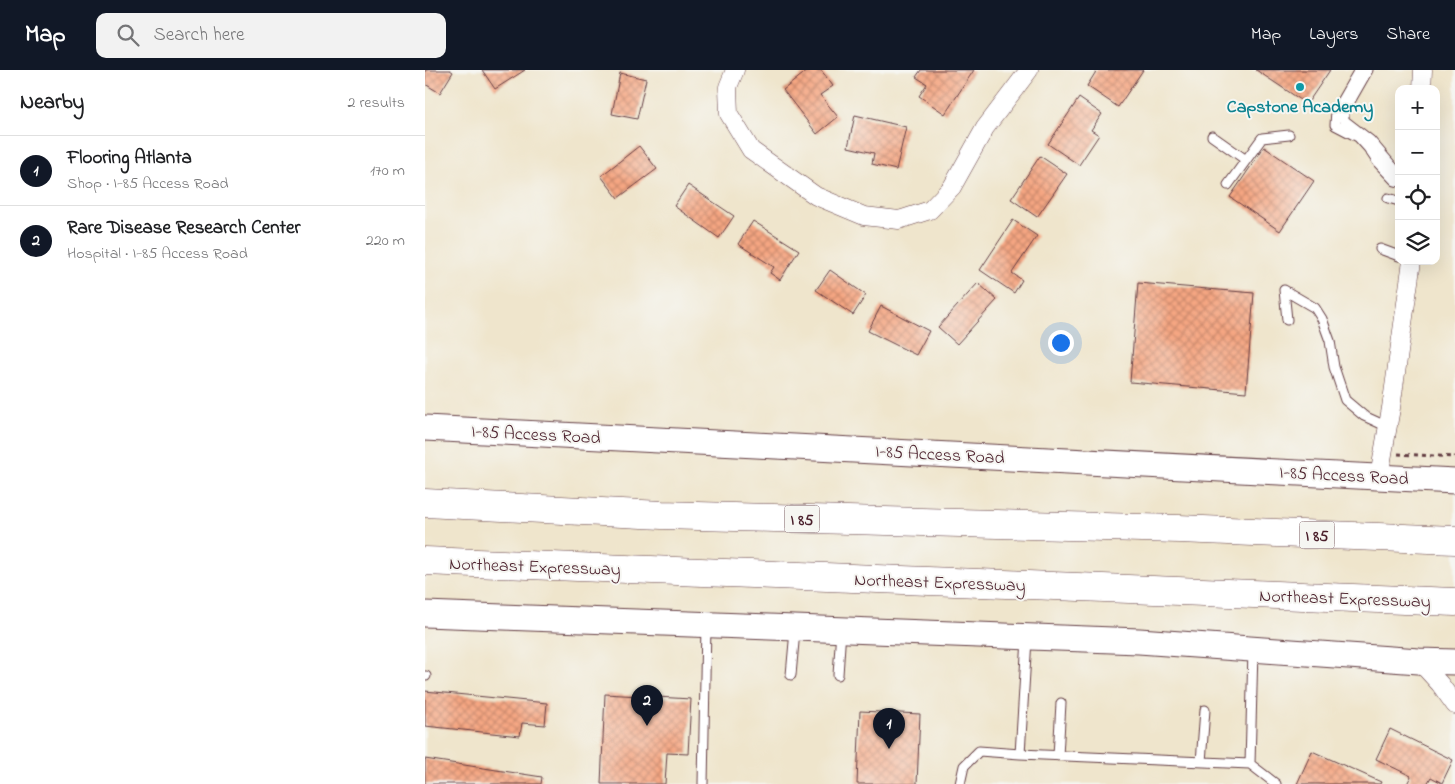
<!DOCTYPE html>
<meta charset="utf-8">
<style>
:root{--surface:#fff;--page:#f2f2f2;--text:#202124;--muted:#757577;--line:#e0e0e0;--accent:#111827}
body{margin:0;font-family:"Indie Flower",sans-serif;background:var(--page);color:var(--text)}
.controls{position:absolute;right:15px;top:15px;display:grid;overflow:hidden;border-radius:10px;box-shadow:0 5px 20px #0002}
.controls button{width:45px;height:45px;display:grid;place-items:center;padding:0;border:0;border-bottom:1px solid var(--line);background:var(--surface);color:var(--text);font:25px sans-serif}
.you{position:absolute;left:635px;top:272px;width:18px;height:18px;margin:-12px;border:4px solid #fff;border-radius:50%;background:#1a73e8;box-shadow:0 0 0 8px #1a73e833}
.badge{display:grid;place-items:center;width:32px;height:32px;border-radius:50%;background:var(--accent);color:#fff;font-size:16px;font-weight:700}
.pin{position:absolute;translate:-50% -41px;filter:drop-shadow(0 1px 2px #0008)}
.pin::after{content:'';position:absolute;top:26px;width:18px;height:15px;background:inherit;clip-path:polygon(0 0,100% 0,50% 100%)}
.list{margin:0;padding:0;list-style:none}
h2{display:flex;justify-content:space-between;align-items:center;height:65px;margin:0;padding:0 20px;font-size:21px}
h2 small{font-size:16px;font-weight:400;color:var(--muted)}
.list li{display:grid;grid-template-columns:32px 1fr auto;gap:15px;align-items:center;box-sizing:border-box;height:70px;padding:0 20px;border-top:1px solid var(--line)}
.list b{display:block;font-size:19px;white-space:nowrap}
.list p{margin:0;font-size:16px;white-space:nowrap;color:var(--muted)}
.list em{font-size:16px;font-style:normal;color:var(--muted)}
.icon{flex:none;width:28px;height:28px;fill:none;stroke:currentColor;stroke-width:2;stroke-linecap:round;stroke-linejoin:round}
.map{position:relative;flex:none;width:1030px;height:714px;overflow:hidden}
header{display:flex;align-items:center;gap:30px;box-sizing:border-box;height:70px;padding:0 25px;background:var(--accent);color:#fff}
header strong{font-size:24px}
nav{display:flex;gap:28px;margin-inline-start:auto;font-size:18px}
.search{width:350px;height:45px;background:var(--page);display:flex;align-items:center;gap:12px;box-sizing:border-box;padding:0 18px;border-radius:10px;color:var(--muted);font-size:19px}
main{display:flex}
aside{flex:1;background:var(--surface)}
.map>svg:first-child{display:block}
.building{fill:url(#building-cross-hatch)}
.lines{fill:none;stroke-linecap:round;stroke-linejoin:round}
.service-casing{stroke:#633d43;stroke-width:11}
.minor-casing{stroke:#633d43;stroke-width:19}
.secondary-casing{stroke:#633d43;stroke-width:27}
.motorway-casing{stroke:#633d43;stroke-width:29}
.path{stroke:#633d43;stroke-width:3;stroke-dasharray:4 4;stroke-linecap:butt}
.service{stroke:#fff;stroke-width:9}
.minor{stroke:#fff;stroke-width:18}
.secondary{stroke:#fff;stroke-width:25}
.motorway{stroke:#fff;stroke-width:28}
.culture-dot{fill:#0f9aa8;stroke:#f6f6f2;stroke-width:2}
.labels{text-anchor:middle;stroke-width:4;stroke-linejoin:round;paint-order:stroke}
.shield{fill:#f6f6f2;stroke:#7e6067;stroke-width:1}
.shield-label{font-size:16px;font-weight:bold;fill:#4a1f2b}
.culture-label{font-size:18px;font-weight:bold;fill:#0d838f;stroke:#f6f6f2}
.street-label{font-size:18px;fill:#4a1f2b;stroke:#f6f6f2}
</style>
<header>
<strong>Map</strong>
<div class="search"><svg class="icon" aria-label="search" viewBox="0 0 24 24"><circle cx="10" cy="10" r="6"/><path d="M15 15l6 6"/></svg>Search here</div>
<nav><a>Map</a><a>Layers</a><a>Share</a></nav>
</header>
<main>
<aside>
<h2>Nearby<small>2 results</small></h2>
<ul class="list">
<li><span class="badge">1</span><div><b>Flooring Atlanta</b><p>Shop · I-85 Access Road</p></div><em>170 m</em></li>
<li><span class="badge">2</span><div><b>Rare Disease Research Center</b><p>Hospital · I-85 Access Road</p></div><em>220 m</em></li>
</ul>
</aside>
<div class="map">
<svg width="1030" height="714" viewBox="0 0 1030 714">
<defs>
<pattern id="building-cross-hatch" width="8" height="8" patternUnits="userSpaceOnUse" patternTransform="scale(1.25)"><rect width="8" height="8" fill="#f5a682"/><path d="M0 0l8 8M0 8l8-8" fill="none" stroke="#c8876b"/></pattern>
</defs>
<rect width="100%" height="100%" fill="#f6f6f2"/>
<filter id="ink" filterUnits="userSpaceOnUse"><feTurbulence type="fractalNoise" baseFrequency=".02" numOctaves="2"/><feDisplacementMap in="SourceGraphic" scale="10" xChannelSelector="R" yChannelSelector="G"/><feConvolveMatrix kernelMatrix="1 2 1 2 8 2 1 2 1" color-interpolation-filters="sRGB"/></filter>
<filter id="wash" filterUnits="userSpaceOnUse"><feTurbulence type="fractalNoise" baseFrequency=".0096" numOctaves="4" result="noise"/><feDisplacementMap in="SourceGraphic" scale="20" xChannelSelector="R" yChannelSelector="G"/><feGaussianBlur stdDeviation="1.12" result="paint"/><feColorMatrix in="noise" values="0 0 0 0 0 0 0 0 0 0 0 0 0 0 0 0 0 1.4 0 .05"/><feComposite in="paint" operator="in"/></filter>
<g filter="url(#wash)">
<rect width="100%" height="100%" fill="#efe5cc"/>
<g id="blocks">
<path class="building" d="M0 0H25L28 2 15 23 0 14Z
M57 0H100L70 19Z
M383 0H396L408 16 395 25 413 47 392 64 358 20Z
M496 0H549L520 44 494 26 502 14 491 7Z
M672 0H718L693 37 662 16Z
M831 0H905L882 34Z
M195 3 221 9 212 49 187 44Z
M654 28 677 44 666 60 674 65 654 95 623 74Z
M430 45 481 57 471 100 447 94 449 83 423 77Z
M214 76 232 99 193 128 176 106Z
M839 77 889 111 855 161 805 127Z
M615 86 642 104 612 147 586 129Z
M263 115 309 146 294 168 249 136Z
M588 150 612 166 587 203 597 210 589 223 555 200Z
M328 151 374 180 355 210 345 203 349 197 313 174Z
M405 200 441 225 428 245 391 220Z
M553 213 572 230 532 274 513 257Z
M713 213 829 223 821 322 705 312Z
M456 236 504 261 491 285 443 261Z
M0 621 122 633 120 655 97 653 95 666 0 656Z
M180 624 266 629 263 684 242 683 240 714H176Z
M435 641 495 644 492 714H432Z
M965 659 1028 690 1017 713 1006 707 1002 714H982L986 706 951 689Z
M887 681 956 712 955 714H872Z
M0 689 117 707 116 714H0Z"/>
</g>
</g>
<g filter="url(#ink)">
<use href="#blocks" fill-opacity="0" stroke="#633d43" stroke-width="1"/>
<g class="lines">
<g class="service-casing">
<path id="service" d="M934 0 911 40 910 55 933 67 943 78 953 93 970 111 974 112
M943 0 919 42V50L945 70 974 104
M787 66 821 90
M803 115 837 68 864 65
M963 128 974 131
M955 179 974 186
M859 220 890 238 897 249 905 271 909 297 920 330 939 346 963 357
M859 220 862 250
M602 569 595 684 825 694 828 580
M366 605 370 561
M413 605 416 560
M0 606H1
M633 686 636 633
M776 692 780 640
M825 694 851 714
M278 714 281 555
M535 714 539 696 554 681 595 684"/>
</g>
<g class="minor-casing">
<path id="minor" d="M310 0 303 17 304 44 326 80 391 126 439 146 474 150 505 140 527 117 560 58 604 0
M997 19 998 0
M954 407 966 338 987 191
M994 591 1015 614 1030 635"/>
</g>
<g class="secondary-casing">
<path id="secondary" d="M0 358 1030 411
M0 544 714 571 994 591 1030 592"/>
</g>
<g class="motorway-casing">
<path id="motorway" d="M0 433 237 445 754 459 1030 470
M0 491 1030 532"/>
</g>
<path class="path" d="M973 384 1030 387"/>
<use href="#service" class="service"/>
<use href="#minor" class="minor"/>
<use href="#secondary" class="secondary"/>
<use href="#motorway" class="motorway"/>
</g>
</g>
<circle class="culture-dot" cx="875" cy="17" r="5"/>
<g class="labels">
<g class="shield">
<rect x="359.5" y="435.5" width="35" height="27" rx="4"/>
<rect x="874.5" y="451.5" width="35" height="27" rx="4"/>
</g>
<g class="shield-label">
<text x="377" y="455">I 85</text>
<text x="892" y="471">I 85</text>
</g>
<g class="culture-label">
<text x="875" y="42">Capstone Academy</text>
</g>
<g class="street-label">
<text transform="translate(111 364) rotate(3)" y="6">I-85 Access Road</text>
<text transform="translate(515 384) rotate(3)" y="6">I-85 Access Road</text>
<text transform="translate(919 405) rotate(3)" y="6">I-85 Access Road</text>
<text transform="translate(110 496) rotate(2)" y="6">Northeast Expressway</text>
<text transform="translate(515 512) rotate(2)" y="6">Northeast Expressway</text>
<text transform="translate(920 528) rotate(2)" y="6">Northeast Expressway</text>
</g>
</g>
</svg>
<div class="controls">
<button>+</button>
<button>−</button>
<button><svg class="icon" aria-label="locate" viewBox="0 0 24 24"><circle cx="12" cy="12" r="6"/><path d="M12 2v4M12 18v4M2 12h4M18 12h4"/></svg></button>
<button><svg class="icon" aria-label="layers" viewBox="0 0 24 24"><path d="M12 4l9 5-9 5-9-5zM3 14l9 5 9-5"/></svg></button>
</div>
<div class="you"></div>
<div class="pin badge" style="left:464px;top:679px">1</div>
<div class="pin badge" style="left:222px;top:656px">2</div>
</div>
</main>
